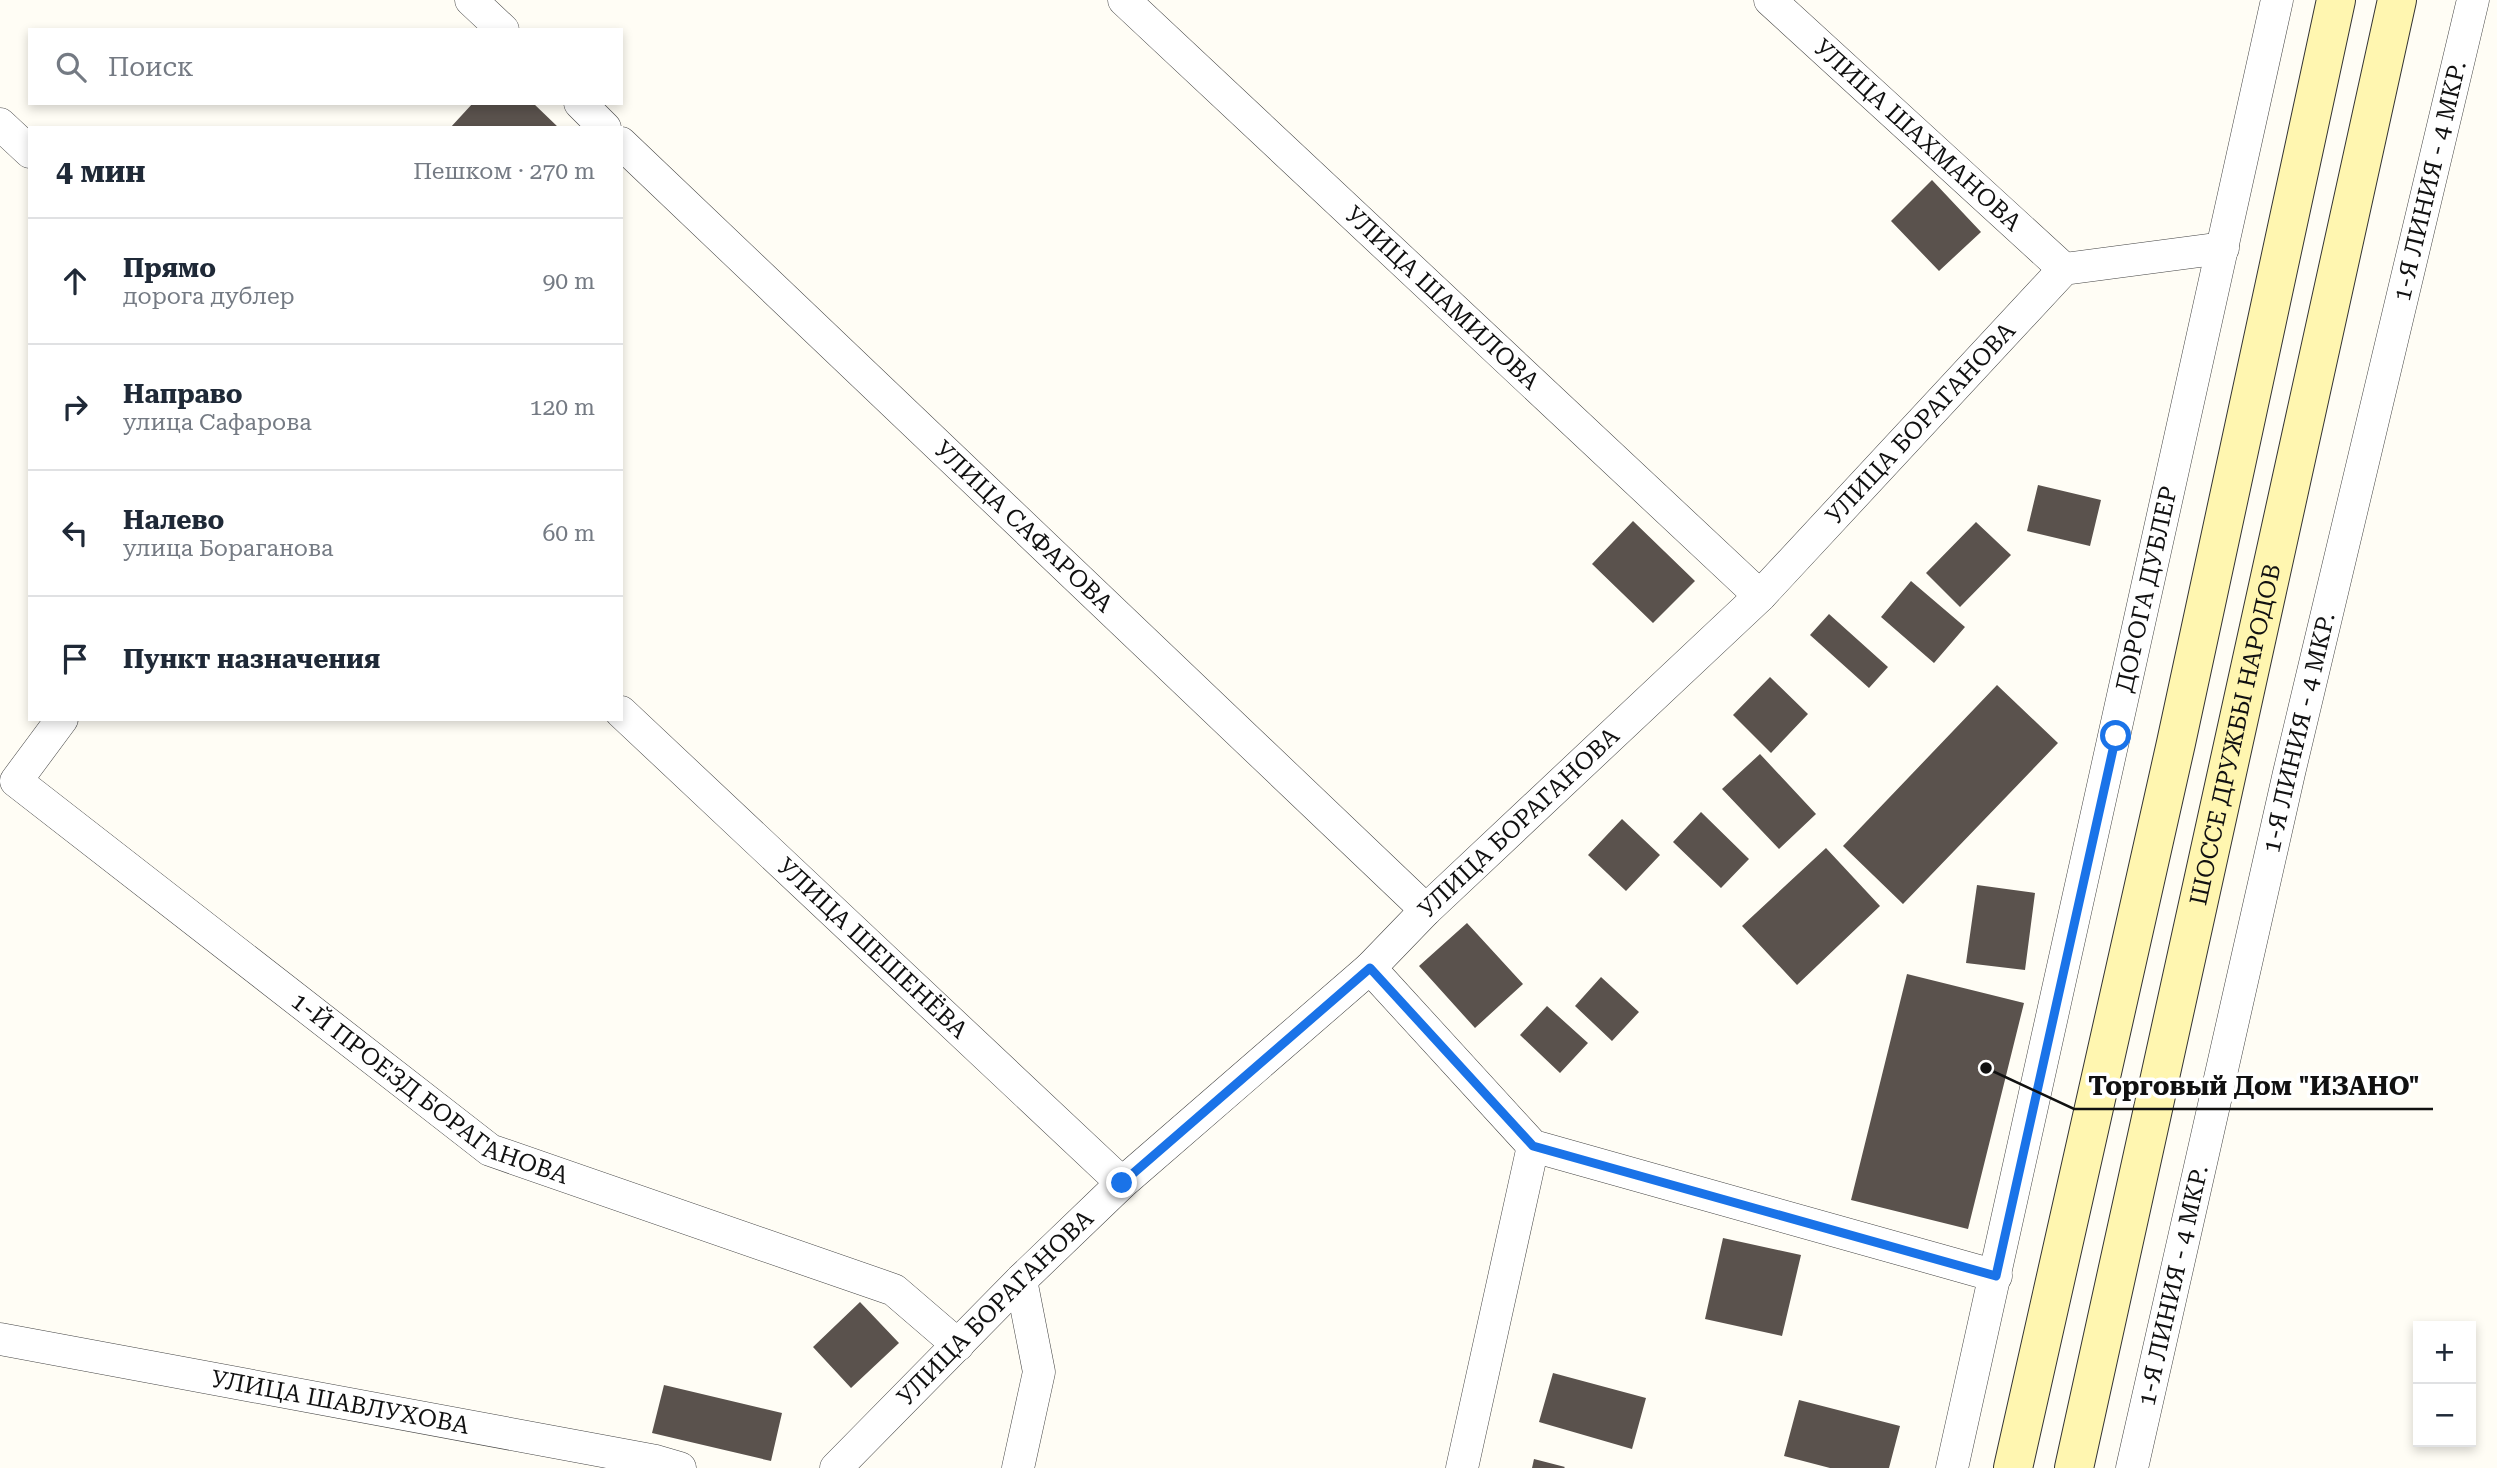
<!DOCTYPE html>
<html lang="ru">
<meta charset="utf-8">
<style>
:root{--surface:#fff;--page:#f2f2f3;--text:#1f2937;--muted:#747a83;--line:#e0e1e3}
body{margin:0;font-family:"Roboto Serif",serif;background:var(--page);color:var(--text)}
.controls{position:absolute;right:21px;bottom:21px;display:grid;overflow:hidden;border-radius:0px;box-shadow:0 4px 10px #0003}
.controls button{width:63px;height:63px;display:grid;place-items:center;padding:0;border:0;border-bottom:2px solid var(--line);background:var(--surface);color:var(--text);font:35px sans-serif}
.stop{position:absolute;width:21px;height:21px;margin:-16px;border:5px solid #1a73e8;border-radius:50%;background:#fff}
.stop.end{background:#1a73e8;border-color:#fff;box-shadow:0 2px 7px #0008}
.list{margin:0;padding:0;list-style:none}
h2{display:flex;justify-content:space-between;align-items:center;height:91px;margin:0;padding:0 28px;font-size:30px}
h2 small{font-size:23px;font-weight:400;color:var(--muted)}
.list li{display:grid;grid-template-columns:46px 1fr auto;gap:21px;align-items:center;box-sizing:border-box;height:126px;padding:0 28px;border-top:2px solid var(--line)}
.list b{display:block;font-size:26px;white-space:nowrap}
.list p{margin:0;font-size:23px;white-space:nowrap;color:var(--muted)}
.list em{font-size:23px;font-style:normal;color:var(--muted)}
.icon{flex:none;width:38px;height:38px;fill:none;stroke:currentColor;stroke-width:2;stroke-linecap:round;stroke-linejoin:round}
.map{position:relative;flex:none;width:2497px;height:1468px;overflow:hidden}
.search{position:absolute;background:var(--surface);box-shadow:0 4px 10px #0003;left:28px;top:28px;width:595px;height:77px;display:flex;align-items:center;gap:18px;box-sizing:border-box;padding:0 24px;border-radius:0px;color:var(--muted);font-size:26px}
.panel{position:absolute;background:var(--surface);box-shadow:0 4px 10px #0003;left:28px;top:126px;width:595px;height:595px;border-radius:0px}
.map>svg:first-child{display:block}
.building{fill:#5a524d}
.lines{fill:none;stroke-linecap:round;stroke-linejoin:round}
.minor-casing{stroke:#444;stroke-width:33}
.secondary-casing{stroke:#333;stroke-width:40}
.minor{stroke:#fff;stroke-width:32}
.secondary{stroke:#fff6b0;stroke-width:38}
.route{stroke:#1a73e8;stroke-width:9}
.labels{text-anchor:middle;stroke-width:7;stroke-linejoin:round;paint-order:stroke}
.street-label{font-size:24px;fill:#111;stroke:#fff}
.leader{fill:none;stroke:#111;stroke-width:2.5}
.callout-dot{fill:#111;stroke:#fff;stroke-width:2.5}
.callout-label{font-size:26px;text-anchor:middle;font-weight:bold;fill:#111;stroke:#fff;stroke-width:7;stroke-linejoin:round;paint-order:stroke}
</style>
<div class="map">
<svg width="2497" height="1468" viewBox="0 0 2497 1468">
<rect width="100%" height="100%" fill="#fffdf5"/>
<path class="building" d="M473 103H533L559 128H450Z
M1932 180 1981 232 1939 271 1891 221Z
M2038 485 2101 500 2090 546 2027 531Z
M1633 521 1695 581 1653 623 1592 564Z
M1976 522 2011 555 1960 607 1926 573Z
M1911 581 1965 627 1934 663 1881 617Z
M1829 614 1888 667 1869 688 1810 635Z
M1770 677 1808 714 1771 753 1733 715Z
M1997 685 2058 743 1903 904 1843 846Z
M1760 754 1816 814 1779 849 1722 789Z
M1701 812 1749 859 1721 888 1673 842Z
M1622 819 1660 855 1626 891 1588 855Z
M1826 848 1880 906 1797 985 1742 926Z
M1977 885 2035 893 2025 970 1966 963Z
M1467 923 1523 984 1475 1028 1419 966Z
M1907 974 2024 1003 1968 1229 1851 1200Z
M1601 977 1639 1012 1612 1041 1575 1006Z
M1547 1006 1588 1043 1560 1073 1520 1035Z
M1723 1238 1801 1255 1782 1336 1705 1319Z
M860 1302 899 1343 851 1388 813 1347Z
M1553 1373 1646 1398 1632 1449 1539 1422Z
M664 1385 782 1413 771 1461 652 1433Z
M1799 1400 1900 1426 1889 1468H1830L1784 1456Z
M1534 1459 1565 1467 1564 1468H1532Z"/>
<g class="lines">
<g class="minor-casing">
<g id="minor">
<path d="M471 0 503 30"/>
<path id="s1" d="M1124 0 1760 596"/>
<path id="s2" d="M1770 0 2064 269"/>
<path d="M580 103 605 128"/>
<path d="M0 124 30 152"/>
<path id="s3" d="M621 143 1426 910"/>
<path id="s4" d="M621 712 1122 1183"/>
<path id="s5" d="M62 719 16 781 490 1150 894 1290 958 1345"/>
<path d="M1370 968 1533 1146 1996 1276"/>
<path id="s6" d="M0 1339 656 1461 680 1468"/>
<path id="s7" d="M836 1468 1021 1280 1122 1183 1370 968 1426 910 1760 596 2064 269 2223 248"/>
<path d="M1018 1468 1039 1372 1021 1280"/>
<path d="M1462 1468 1533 1146"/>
<path id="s8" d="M1952 1468 2277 0"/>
<path id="s9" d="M2132 1468 2289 773 2473 0"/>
</g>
</g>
<g class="secondary-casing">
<g id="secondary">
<path d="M2013 1468 2176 743 2336 0"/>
<path id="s10" d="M2074 1468 2397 0"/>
</g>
</g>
<use href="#minor" class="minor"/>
<use href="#secondary" class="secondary"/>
</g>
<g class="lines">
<path class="route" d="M1122 1183 1370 968 1533 1146 1996 1276 2116 736"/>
</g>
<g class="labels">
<g class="street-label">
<text dy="8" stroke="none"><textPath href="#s2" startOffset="200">УЛИЦА ШАХМАНОВА</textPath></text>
<text dy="8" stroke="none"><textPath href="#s9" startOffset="1321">1-Я ЛИНИЯ - 4 МКР.</textPath></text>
<text dy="8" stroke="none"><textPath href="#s1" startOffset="436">УЛИЦА ШАМИЛОВА</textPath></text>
<text dy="8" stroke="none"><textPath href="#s7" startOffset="1507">УЛИЦА БОРАГАНОВА</textPath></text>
<text dy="8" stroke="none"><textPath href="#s3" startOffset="556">УЛИЦА САФАРОВА</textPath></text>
<text dy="8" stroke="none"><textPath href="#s8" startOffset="900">ДОРОГА ДУБЛЕР</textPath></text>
<text dy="8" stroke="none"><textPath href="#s9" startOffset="754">1-Я ЛИНИЯ - 4 МКР.</textPath></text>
<text dy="8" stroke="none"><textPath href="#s10" startOffset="751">ШОССЕ ДРУЖБЫ НАРОДОВ</textPath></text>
<text dy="8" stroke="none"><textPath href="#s7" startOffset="940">УЛИЦА БОРАГАНОВА</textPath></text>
<text dy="8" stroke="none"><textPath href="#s4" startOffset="345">УЛИЦА ШЕШЕНЁВА</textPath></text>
<text dy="8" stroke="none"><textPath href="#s5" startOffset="595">1-Й ПРОЕЗД БОРАГАНОВА</textPath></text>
<text dy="8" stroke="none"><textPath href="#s9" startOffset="187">1-Я ЛИНИЯ - 4 МКР.</textPath></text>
<text dy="8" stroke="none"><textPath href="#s7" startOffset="226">УЛИЦА БОРАГАНОВА</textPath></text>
<text dy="8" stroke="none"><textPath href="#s6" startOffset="346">УЛИЦА ШАВЛУХОВА</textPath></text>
</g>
</g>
<path class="leader" d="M1986 1068L2074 1109H2433"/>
<circle class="callout-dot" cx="1986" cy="1068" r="7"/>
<g class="callout-label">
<text x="2254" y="1095">Торговый Дом "ИЗАНО"</text>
</g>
</svg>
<div class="controls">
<button>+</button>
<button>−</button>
</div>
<div class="stop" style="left:2116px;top:736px"></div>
<div class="stop end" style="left:1122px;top:1183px"></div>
<div class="search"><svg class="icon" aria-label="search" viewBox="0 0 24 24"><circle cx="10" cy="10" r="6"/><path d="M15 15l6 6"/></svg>Поиск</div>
<section class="panel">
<h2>4 мин<small>Пешком · 270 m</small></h2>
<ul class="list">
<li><svg class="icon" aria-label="ahead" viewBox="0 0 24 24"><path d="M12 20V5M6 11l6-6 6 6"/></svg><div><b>Прямо</b><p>дорога дублер</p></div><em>90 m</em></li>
<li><svg class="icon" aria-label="right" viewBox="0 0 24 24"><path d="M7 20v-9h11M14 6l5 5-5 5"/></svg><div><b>Направо</b><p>улица Сафарова</p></div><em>120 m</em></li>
<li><svg class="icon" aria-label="left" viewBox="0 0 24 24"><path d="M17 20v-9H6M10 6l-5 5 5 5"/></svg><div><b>Налево</b><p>улица Бораганова</p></div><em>60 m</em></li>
<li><svg class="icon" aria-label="arrive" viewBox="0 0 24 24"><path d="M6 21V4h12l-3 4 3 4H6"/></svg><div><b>Пункт назначения</b></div></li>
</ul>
</section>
</div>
